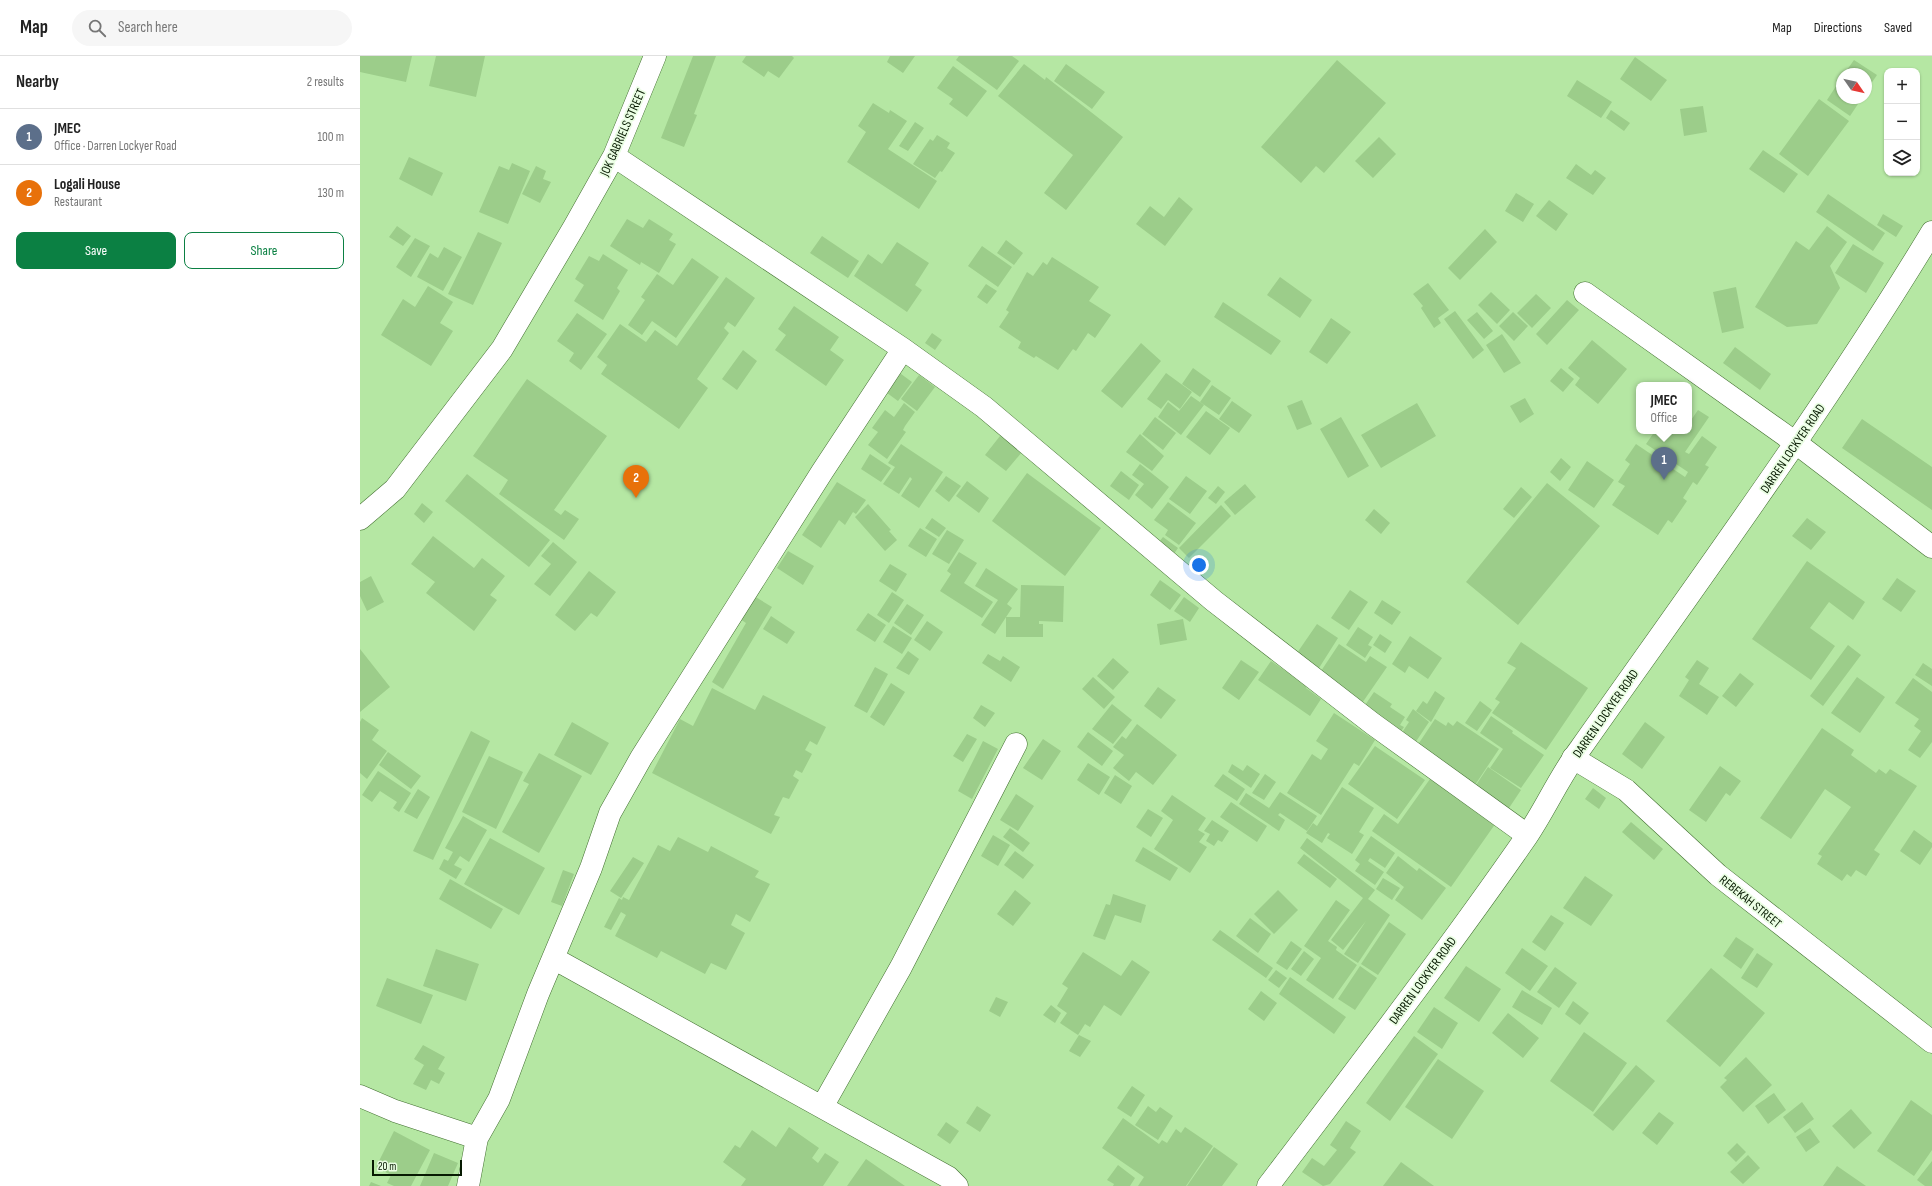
<!DOCTYPE html>
<meta charset="utf-8">
<style>
:root{--surface:#fff;--page:#f6f6f6;--text:#222;--muted:#767676;--line:#e0e0e0;--accent:#0b8043}
body{margin:0;font-family:"Sofia Sans Condensed",sans-serif;background:var(--page);color:var(--text)}
.controls{position:absolute;right:12px;top:12px;display:grid;overflow:hidden;border-radius:8px;box-shadow:0 1px 3px #0004}
.controls button{width:36px;height:36px;display:grid;place-items:center;padding:0;border:0;border-bottom:1px solid var(--line);background:var(--surface);color:var(--text);font:20px sans-serif}
.compass{position:absolute;left:1476px;top:12px;width:36px;height:36px;border-radius:50%;background:var(--surface);box-shadow:0 1px 3px #0004;rotate:124deg}
.scale{position:absolute;left:12px;bottom:10px;width:90px;box-sizing:border-box;padding-left:4px;border:2px solid #071a02;border-top:0;font-size:11px;line-height:14px;white-space:nowrap;color:#071a02;-webkit-text-stroke:3px #eafee3;paint-order:stroke}
.you{position:absolute;left:839px;top:509px;width:14px;height:14px;margin:-10px;border:3px solid #fff;border-radius:50%;background:#1a73e8;box-shadow:0 0 0 6px #1a73e833}
.badge{display:grid;place-items:center;width:26px;height:26px;border-radius:50%;background:var(--accent);color:#fff;font-size:13px;font-weight:700}
.pin{position:absolute;translate:-50% -33px;filter:drop-shadow(0 1px 2px #0008)}
.pin::after{content:'';position:absolute;top:21px;width:14px;height:12px;background:inherit;clip-path:polygon(0 0,100% 0,50% 100%)}
.popup{position:absolute;left:1276px;top:326px;width:56px;height:52px;box-sizing:border-box;display:grid;place-content:center;border-radius:8px;background:var(--surface);filter:drop-shadow(0 1px 3px #0005);font-size:13px;white-space:nowrap;color:var(--muted)}
.popup b{font-size:15px;color:var(--text)}
.popup::after{content:'';position:absolute;left:50%;top:100%;margin-left:-8px;border:8px solid transparent;border-top-color:var(--surface)}
.list{margin:0;padding:0;list-style:none}
h2{display:flex;justify-content:space-between;align-items:center;height:52px;margin:0;padding:0 16px;font-size:17px}
h2 small{font-size:13px;font-weight:400;color:var(--muted)}
.list li{display:grid;grid-template-columns:26px 1fr auto;gap:12px;align-items:center;box-sizing:border-box;height:56px;padding:0 16px;border-top:1px solid var(--line)}
.list b{display:block;font-size:15px;white-space:nowrap}
.list p{margin:0;font-size:13px;white-space:nowrap;color:var(--muted)}
.list em{font-size:13px;font-style:normal;color:var(--muted)}
.actions{display:flex;gap:8px;padding:12px 16px}
.actions a{flex:1;padding:9px 0;border:1px solid var(--accent);border-radius:8px;text-align:center;font-size:14px;color:var(--accent)}
.actions .main{background:var(--accent);color:#fff}
.icon{flex:none;width:22px;height:22px;fill:none;stroke:currentColor;stroke-width:2;stroke-linecap:round;stroke-linejoin:round}
.map{position:relative;flex:none;width:1572px;height:1130px;overflow:hidden}
header{display:flex;align-items:center;gap:24px;box-sizing:border-box;height:56px;padding:0 20px;background:var(--surface);border-bottom:1px solid var(--line)}
header strong{font-size:19px}
nav{display:flex;gap:22px;margin-inline-start:auto;font-size:14px}
.search{width:280px;height:36px;background:var(--page);display:flex;align-items:center;gap:10px;box-sizing:border-box;padding:0 14px;border-radius:22px;color:var(--muted);font-size:15px}
main{display:flex}
aside{flex:1;background:var(--surface)}
.map>svg:first-child{display:block}
.building{fill:#9ccd8a}
.lines{fill:none;stroke-linecap:round;stroke-linejoin:round}
.street-casing{stroke:#426f30;stroke-width:23}
.secondary-casing{stroke:#426f30;stroke-width:23}
.street{stroke:#fff;stroke-width:22}
.secondary{stroke:#fff;stroke-width:22}
.labels{text-anchor:middle;stroke-width:3.5;stroke-linejoin:round;paint-order:stroke}
.street-label{font-size:13px;fill:#071a02;stroke:#eafee3}
</style>
<header>
<strong>Map</strong>
<div class="search"><svg class="icon" aria-label="search" viewBox="0 0 24 24"><circle cx="10" cy="10" r="6"/><path d="M15 15l6 6"/></svg>Search here</div>
<nav><a>Map</a><a>Directions</a><a>Saved</a></nav>
</header>
<main>
<aside>
<h2>Nearby<small>2 results</small></h2>
<ul class="list">
<li><span class="badge" style="background:#5c6f8a">1</span><div><b>JMEC</b><p>Office · Darren Lockyer Road</p></div><em>100 m</em></li>
<li><span class="badge" style="background:#e8710a">2</span><div><b>Logali House</b><p>Restaurant</p></div><em>130 m</em></li>
</ul>
<div class="actions"><a class="main">Save</a><a>Share</a></div>
</aside>
<div class="map">
<svg width="1572" height="1130" viewBox="0 0 1572 1130">
<rect width="100%" height="100%" fill="#b5e7a3"/>
<path class="building" d="M0 0H52L46 26 0 16Z
M76 0H125L116 41 69 30Z
M333 0H356L334 58 337 59 324 91 301 82Z
M386 0H432L434 2 419 22 408 15 404 21 382 6Z
M530 0H555L543 17 527 6Z
M599 0H652L659 5 637 34 596 4Z
M1275 1 1307 24 1291 45 1260 23Z
M977 4 1026 47 964 117 956 110 941 127 901 91Z
M1494 4 1517 19 1506 35V18H1484Z
M664 8 685 24 686 21 763 81 706 154 684 137 713 99 638 40Z
M706 8 745 36 732 53 694 25Z
M593 10 627 35 607 61 589 48 593 43 577 32Z
M1482 21V42H1502L1490 60 1467 44Z
M1217 24 1252 46 1241 62 1207 40Z
M1459 43 1489 65 1448 120 1419 98Z
M513 47 529 57 530 54 547 65 528 93 577 125 559 153 487 106 506 76 498 70Z
M1343 50 1347 76 1324 80 1320 53Z
M1251 54 1270 67 1264 75 1246 62Z
M555 66 564 72 548 95 539 90Z
M577 79 590 87 587 92 595 97 582 116 580 115 575 122 553 108 570 83 573 85Z
M1019 81 1036 98 1013 122 995 105Z
M1403 94 1438 118 1424 137 1389 113Z
M49 101 83 117 72 140 39 123Z
M152 107 170 115 148 168 119 156 139 110 149 114Z
M1216 108 1231 119 1235 114 1246 122 1233 139 1206 122Z
M176 110 186 115 183 123 191 126 180 147 162 138Z
M1156 137 1174 148 1163 166 1145 155Z
M1468 138 1525 177 1513 195 1456 156Z
M819 141 833 153 805 190 776 168 790 150 804 161Z
M1189 144 1208 158 1196 175 1176 160Z
M1523 158 1543 170 1536 181 1517 169Z
M267 163 283 172 289 163 313 178 309 184 316 188 299 217 281 206 280 209 250 190Z
M37 170 51 180 43 190 29 181Z
M1467 170 1487 186 1470 210 1480 232 1457 268 1427 271 1395 251 1436 185 1449 194Z
M1125 173 1137 186 1100 224 1088 212Z
M118 176 142 187 113 249 88 238Z
M462 180 499 205 488 222 450 197Z
M55 182 70 190 51 221 36 211Z
M646 184 663 197 654 209 637 197Z
M537 186 569 207 555 229 562 234 547 256 494 220 508 198 522 208Z
M1493 188 1524 207 1506 237 1475 217Z
M622 190 652 211 638 231 608 210Z
M84 191 102 201 83 235 57 221 70 197 78 202Z
M243 198 268 214 257 232 260 235 243 264 214 245 224 229 215 223 229 200 239 205Z
M692 201 739 231 729 245 751 259 735 282 728 277 716 295 713 293 698 314 676 300 674 302 658 292 661 286 639 271 649 256 646 254 667 216 673 220 683 206 687 209Z
M332 202 359 221 316 282 292 265 282 279 268 269 285 244 281 241 297 218 313 229Z
M366 221 395 242 375 271 368 266 364 272 369 277 337 323 348 332 319 373 241 318 247 309 237 301 260 268 286 286 295 274 317 290Z
M920 221 952 244 940 262 907 239Z
M1068 227 1089 254 1078 262 1081 267 1074 272 1061 252 1063 250 1053 238Z
M626 228 637 235 627 248 617 241Z
M68 230 93 246 80 267 93 275 71 310 21 279 43 243 55 251Z
M1376 231 1384 272 1362 277 1353 236Z
M1131 236 1150 254 1137 268 1118 249Z
M1176 238 1191 252 1172 272 1157 257Z
M1207 244 1219 254 1187 289 1176 278Z
M863 246 921 285 911 299 854 261Z
M434 250 479 281 470 294 484 304 466 330 415 294 426 279 418 273Z
M1095 255 1124 294 1113 303 1084 263Z
M1117 256 1133 275 1124 283 1107 264Z
M1153 256 1168 270 1154 285 1139 270Z
M217 257 247 278 221 314 209 305 214 297 197 285Z
M971 262 991 276 967 308 949 296Z
M572 277 582 284 575 294 565 287Z
M1142 278 1161 307 1144 317 1126 289Z
M1232 284 1267 313 1238 348 1215 329 1220 322 1208 312Z
M781 287 801 305 762 352 741 335Z
M1375 291 1411 318 1400 334 1363 307Z
M383 294 397 305 377 334 362 323Z
M833 312 851 325 840 341 822 328Z
M1201 312 1214 323 1203 336 1190 325Z
M537 315 552 326 538 345 523 334Z
M806 317 832 336 820 353 808 344 801 353 787 343Z
M559 319 575 331 557 355 541 343Z
M167 323 247 380 194 454 201 459 205 454 219 463 204 484 139 438 148 424 113 400Z
M852 329 871 342 859 359 840 346Z
M831 340 844 349 821 379 798 361 808 346 819 355Z
M1165 342 1174 358 1160 367 1150 350Z
M942 344 952 368 937 374 927 350Z
M872 345 892 359 879 377 859 363Z
M544 347 555 356 545 370 543 374 546 376 527 403 508 389 518 376 512 372 525 354 534 361Z
M1057 347 1076 380 1021 412 1001 379Z
M1338 354 1349 361 1325 396 1329 398 1342 380 1357 391 1345 409 1349 411 1337 429 1333 426 1323 442 1327 445 1312 467 1308 464 1298 479 1252 449 1265 430 1258 426 1270 408 1265 404 1276 388 1325 421 1328 416 1286 388 1295 375H1329V367Z
M846 355 870 372 850 399 826 381Z
M795 361 816 377 803 394 782 378Z
M981 361 1009 410 988 422 960 373Z
M1502 363 1572 411V454L1482 392Z
M780 378 804 400 792 415 766 396Z
M640 380 662 396 646 415 625 399Z
M541 388 583 416 559 452 541 440 552 423 550 421 539 438 523 428 535 411 528 407Z
M510 398 531 412 521 426 501 413Z
M1201 402 1211 411 1200 425 1190 416Z
M1227 405 1254 424 1234 452 1208 434Z
M780 408 809 431 792 453 775 439 784 428 772 419Z
M761 415 779 429 769 444 750 430Z
M667 417 741 472 705 520 632 465Z
M107 418 190 484 169 511 85 445Z
M586 420 601 430 589 446 575 435Z
M826 420 847 435 830 458 809 443Z
M607 425 629 442 619 457 596 440Z
M477 426 506 444 496 458 493 456 485 469 479 464 461 492 442 479Z
M1187 427 1240 470 1158 569 1106 526Z
M885 428 896 441 875 459 864 446Z
M858 430 865 436 856 448 848 442Z
M1161 431 1172 441 1154 462 1143 453Z
M808 446 836 467 819 489 805 479 808 474 794 464Z
M62 447 73 456 64 467 54 458Z
M508 448 531 474 529 475 537 484 525 495 495 461Z
M861 449 871 460 829 502 819 492Z
M1014 453 1030 467 1021 478 1005 464Z
M572 462 586 472 579 481 565 472Z
M1447 462 1466 476 1451 494 1432 480Z
M560 472 577 483 566 501 548 490Z
M587 474 604 484 589 508 572 498Z
M73 480 114 512 122 502 145 520 130 539 137 544 114 575 66 537 75 526 51 508Z
M803 481 818 492 811 502 799 486Z
M193 486 217 506 190 540 174 528 191 508 181 500Z
M428 495 454 510 443 529 417 512Z
M599 496 617 507 604 527 633 546 622 562 580 535 591 518 587 515Z
M1447 505 1505 546 1493 564 1469 546 1450 572 1475 590 1451 624 1392 583Z
M530 508 547 518 536 536 519 525Z
M626 512 658 533 647 548 652 552 635 578 621 569 638 544 615 530Z
M229 515 256 536 237 561 231 557 215 575 195 559Z
M11 520 24 546 7 555 0 540V526Z
M1537 522 1556 535 1541 556 1522 543Z
M800 524 821 539 810 554 790 539Z
M661 529 704 530 703 566 679 565V568H683V581H646V561H660Z
M990 534 1008 546 989 574 971 562Z
M532 536 544 544 529 567 517 559Z
M394 540 412 551 363 633 352 626 386 567 380 563Z
M824 541 839 552 830 566 814 555Z
M1022 544 1041 556 1032 569 1014 557Z
M547 548 564 559 551 579 534 567Z
M508 557 526 569 515 586 496 574Z
M411 560 435 576 427 588 403 573Z
M823 563 827 584 800 589 797 568Z
M567 565 583 576 570 595 554 584Z
M957 568 978 582 959 612 937 597Z
M533 570 552 582 542 598 523 586Z
M998 571 1013 581 1008 589 1012 591 1005 602 986 589Z
M1020 578 1032 586 1025 597 1013 589Z
M1050 580 1082 602 1068 623 1049 610 1045 617 1032 608Z
M1161 586 1228 632 1186 694 1132 657 1140 646 1135 643 1156 612 1147 607Z
M979 588 1006 606 1010 600 1027 611 1000 650 957 621Z
M1488 589 1501 599 1463 650 1450 640Z
M0 593 30 631 0 656Z
M548 595 559 603 549 619 536 612Z
M628 598 640 605 643 600 660 611 651 626 622 607Z
M753 602 769 616 753 634 737 620Z
M881 604 899 616 879 644 862 632Z
M1337 604 1349 612 1339 628 1359 641 1347 659 1319 640 1329 624 1325 621Z
M911 605 927 616 930 612 950 626 946 632 961 643 950 660 898 624Z
M1563 607 1572 613V630L1555 619Z
M515 611 528 618 507 657 494 650Z
M1380 617 1394 628 1376 651 1362 640Z
M733 621 755 641 744 653 722 633Z
M1497 621 1525 641 1500 677 1471 657Z
M1553 622 1572 636V686L1560 702 1548 694 1561 675 1554 670 1559 663 1535 647Z
M531 627 545 636 524 670 510 661Z
M798 631 816 644 801 663 784 650Z
M352 632 395 654 403 639 466 671 457 689 450 685 445 694 452 698 442 717 436 714 433 720 439 724 429 743 423 741 414 759 420 761 411 778 292 717 320 663 333 670Z
M1075 635 1085 642 1071 666 1056 655 1063 645 1067 648Z
M1014 636 1032 648 1030 651 1045 661 1040 669 1044 671 1038 680 1001 655Z
M1120 645 1132 654 1117 675 1105 667Z
M752 648 772 664 753 688 732 673Z
M621 649 635 657 625 671 613 662Z
M1053 653 1069 666 1055 687 1041 678 1049 666 1046 664Z
M974 657 1015 684 999 710 994 707 961 759 927 737 952 698 961 704 968 693 956 685Z
M1131 660 1153 675 1152 677 1184 699 1161 732 1130 712 1143 693 1120 677Z
M2 662 19 674 12 684 27 695 7 723 0 717V666Z
M1075 663 1086 670 1088 666 1093 670 1097 665 1139 693 1113 732 1057 690Z
M212 666 249 687 231 719 194 699Z
M1285 666 1305 681 1282 713 1262 698Z
M777 668 817 699 793 729 776 716 769 725 753 712 764 699 753 691 762 680 766 683Z
M1462 672 1494 694 1491 699 1516 717 1519 713 1526 718 1530 713 1557 730 1514 794 1520 798 1506 820 1496 814 1491 821 1487 818 1482 825 1457 808 1462 800 1458 798 1491 751 1465 733 1431 783 1400 762Z
M111 675 130 685 73 804 53 795Z
M728 676 753 695 742 710 717 691Z
M607 678 617 683 603 706 593 700Z
M683 683 701 695 682 724 663 712Z
M623 685 638 693 612 743 598 735Z
M1015 690 1065 724 1037 763 988 728Z
M28 696 61 720 51 733 19 709Z
M179 697 222 720 179 797 142 776 169 728 163 725Z
M129 700 163 716 136 773 102 756Z
M728 707 750 721 739 739 717 724Z
M872 708 883 715 887 709 900 718 891 732 868 716Z
M1360 710 1381 725 1370 740 1366 737 1346 766 1329 754Z
M1128 711 1161 734 1147 755 1114 732Z
M18 715 51 737 39 756 33 752 37 746 20 735 12 746 2 739Z
M863 718 885 733 877 745 854 730Z
M905 718 916 726 904 744 892 737Z
M755 719 772 730 761 748 744 737Z
M1070 723 1103 746 1138 764 1091 831 1012 775 1024 758 1038 768Z
M982 731 1014 752 999 776 1004 779 992 798 967 782 970 778 968 777 962 787 946 777 953 767 957 770Z
M1233 732 1246 742 1239 753 1225 743Z
M58 733 70 741 57 763 44 756Z
M920 736 957 760 947 775 920 757 918 759 925 764 919 775 879 748 886 737 909 752Z
M656 738 674 750 658 775 640 764Z
M812 739 846 762 838 774 845 778 839 786 847 791 830 817 794 793 813 764 801 755Z
M871 746 907 770 897 786 860 761Z
M788 753 803 762 791 781 776 771Z
M103 760 127 774 109 806 100 800 94 809 102 813 96 823 79 813 84 803 88 805 93 796 85 792Z
M852 764 869 775 862 786 858 784 854 790 846 785 850 778 844 775Z
M1271 766 1303 793 1294 804 1262 776Z
M650 772 670 787 663 796 643 781Z
M1554 774 1572 787V791L1560 809 1540 795Z
M633 779 650 789 638 810 621 800Z
M1011 780 1035 797 1025 812 1010 802 1008 805 1024 816 1015 829 995 815 1000 808 995 804Z
M318 781 348 796 351 790 399 815 395 821 410 828 390 866 376 858 371 869 385 877 366 914 351 907 345 918 301 895 297 902 255 880 266 859 261 856 251 874 244 871 259 842 262 844 263 841 269 844 298 789 310 795Z
M130 782 185 812 159 859 104 828Z
M947 782 1015 834 1008 843 1030 859 998 907 984 898 1006 865 983 894 971 884 1003 842 940 792Z
M783 791 818 812 810 825 775 805Z
M655 795 674 809 663 823 644 809Z
M944 798 977 823 970 832 937 807Z
M1038 800 1057 815 1059 812 1086 832 1062 864 1035 844 1044 831 1026 817Z
M273 801 284 807 261 842 250 835Z
M203 814 214 818 202 850 191 846Z
M1225 820 1253 839 1231 870 1203 852Z
M1023 822 1040 832 1032 844 1016 833Z
M90 823 143 853 131 873 79 843Z
M655 834 671 847 653 870 637 858Z
M918 834 938 854 914 878 894 858Z
M753 838 786 849 781 867 755 859 745 884 733 880 746 848 750 849Z
M976 844 990 854 968 885 977 891 976 894 997 909 973 943 946 924 961 902 944 890Z
M1191 859 1204 867 1185 895 1172 886Z
M890 862 911 878 898 897 876 880Z
M1029 866 1046 878 1018 919 1001 908Z
M860 874 913 912 906 922 852 884Z
M1376 881 1394 893 1381 913 1363 900Z
M931 885 942 893 927 914 916 907Z
M1162 892 1188 910 1170 935 1145 917Z
M76 893 119 908 106 945 63 930Z
M944 895 954 903 941 920 931 913Z
M723 896 761 920 772 904 790 916 761 960 744 949 730 971 725 968 718 979 700 967 707 957 697 950 708 932 702 928Z
M1397 897 1413 908 1397 932 1381 922Z
M1000 910 1017 922 995 954 978 943Z
M1106 910 1141 933 1119 966 1084 942Z
M1195 911 1217 927 1199 952 1177 936Z
M1351 912 1405 957 1360 1011 1306 965Z
M916 914 927 922 919 932 908 924Z
M930 921 986 961 974 978 919 938Z
M27 922 73 939 61 968 16 950Z
M1162 934 1192 952 1182 969 1152 951Z
M901 935 917 947 904 965 888 953Z
M636 941 648 946 640 961 629 955Z
M1213 945 1229 957 1220 969 1205 958Z
M691 949 701 957 695 967 683 959Z
M1074 951 1098 967 1082 993 1057 976Z
M1148 957 1179 982 1163 1002 1132 977Z
M1224 976 1267 1007 1233 1056 1190 1025Z
M719 979 731 985 720 1001 709 995Z
M1054 980 1078 998 1030 1065 1006 1047Z
M63 989 85 1001 78 1013 85 1017 79 1028 71 1024 66 1034 53 1028 64 1009 54 1003Z
M1386 1001 1412 1029 1383 1056 1360 1031 1367 1024 1364 1022Z
M1078 1003 1124 1035 1092 1083 1045 1051Z
M1276 1009 1295 1025 1253 1075 1233 1059Z
M772 1030 785 1039 771 1061 757 1052Z
M1414 1037 1426 1054 1408 1068 1395 1050Z
M1551 1044 1572 1059V1094L1554 1120 1517 1095Z
M1442 1046 1454 1063 1435 1077 1423 1061Z
M617 1050 631 1059 620 1076 606 1067Z
M788 1050 796 1056 800 1051 813 1060 798 1084 775 1069Z
M1491 1053 1512 1077 1494 1093 1472 1070Z
M1299 1056 1314 1067 1297 1089 1282 1077Z
M763 1062 799 1088 802 1084 807 1087 816 1073 821 1077 825 1071 853 1090 826 1130H778L784 1121 742 1092Z
M986 1065 1001 1075 990 1092 996 1096 970 1128 963 1130 942 1116 952 1102 964 1110 977 1094 970 1089Z
M586 1066 599 1075 590 1088 577 1079Z
M429 1071 459 1092 452 1102 458 1107 465 1097 479 1106 463 1130H381L386 1123 363 1106 375 1089 380 1092 392 1074 416 1091Z
M1450 1072 1460 1086 1446 1096 1436 1081Z
M34 1075 70 1094 51 1130H34L27 1127 31 1119 16 1111Z
M1377 1087 1386 1096 1376 1106 1367 1097Z
M854 1091 878 1108 862 1130H827Z
M74 1097 98 1107 88 1130H60Z
M1388 1099 1400 1112 1383 1128 1370 1116Z
M506 1103 545 1130H487Z
M1572 1105V1130H1565L1557 1124Z
M1041 1106 1074 1130H1023Z
M758 1109 775 1122 770 1130H753L754 1128 747 1124Z
M1477 1110 1506 1130H1463Z
M11 1126 21 1130H9Z"/>
<g class="lines">
<g class="street-casing">
<path id="street" d="M254 100 543 293 624 351 854 545 1013 668 1167 779
M1225 237 1436 387 1572 491
M0 463 35 433 142 293 214 171 254 100 295 0
M1213 702 1266 734 1358 819 1572 986
M193 902 588 1121 597 1130
M0 1040 35 1055 117 1082
M462 1051 541 911 656 688
M108 1130 117 1082 139 1043 178 938 231 812 250 757 281 702 462 416 543 293"/>
</g>
<g class="secondary-casing">
<path id="secondary" d="M908 1130C995 1015 1083 901 1165 783 1185 754 1199 721 1220 693 1340 523 1464 354 1572 176"/>
</g>
<use href="#street" class="street"/>
<use href="#secondary" class="secondary"/>
</g>
<g class="labels">
<g class="street-label">
<text transform="translate(262 76) rotate(-66)" y="5">JOK GABRIELS STREET</text>
<text transform="translate(1432 392) rotate(-56)" y="5">DARREN LOCKYER ROAD</text>
<text transform="translate(1245 657) rotate(-55)" y="5">DARREN LOCKYER ROAD</text>
<text transform="translate(1391 845) rotate(39)" y="5">REBEKAH STREET</text>
<text transform="translate(1062 924) rotate(-54)" y="5">DARREN LOCKYER ROAD</text>
</g>
</g>
</svg>
<div class="controls">
<button>+</button>
<button>−</button>
<button><svg class="icon" aria-label="layers" viewBox="0 0 24 24"><path d="M12 4l9 5-9 5-9-5zM3 14l9 5 9-5"/></svg></button>
</div>
<svg class="compass" viewBox="-18 -18 36 36"><path d="M0-13l5 13h-10z" fill="#e53935"/><path d="M0 13l5-13h-10z" fill="#767676"/></svg>
<div class="scale">20 m</div>
<div class="you"></div>
<div class="pin badge" style="left:1304px;top:424px;background:#5c6f8a">1</div>
<div class="popup"><b>JMEC</b>Office</div>
<div class="pin badge" style="left:276px;top:442px;background:#e8710a">2</div>
</div>
</main>
